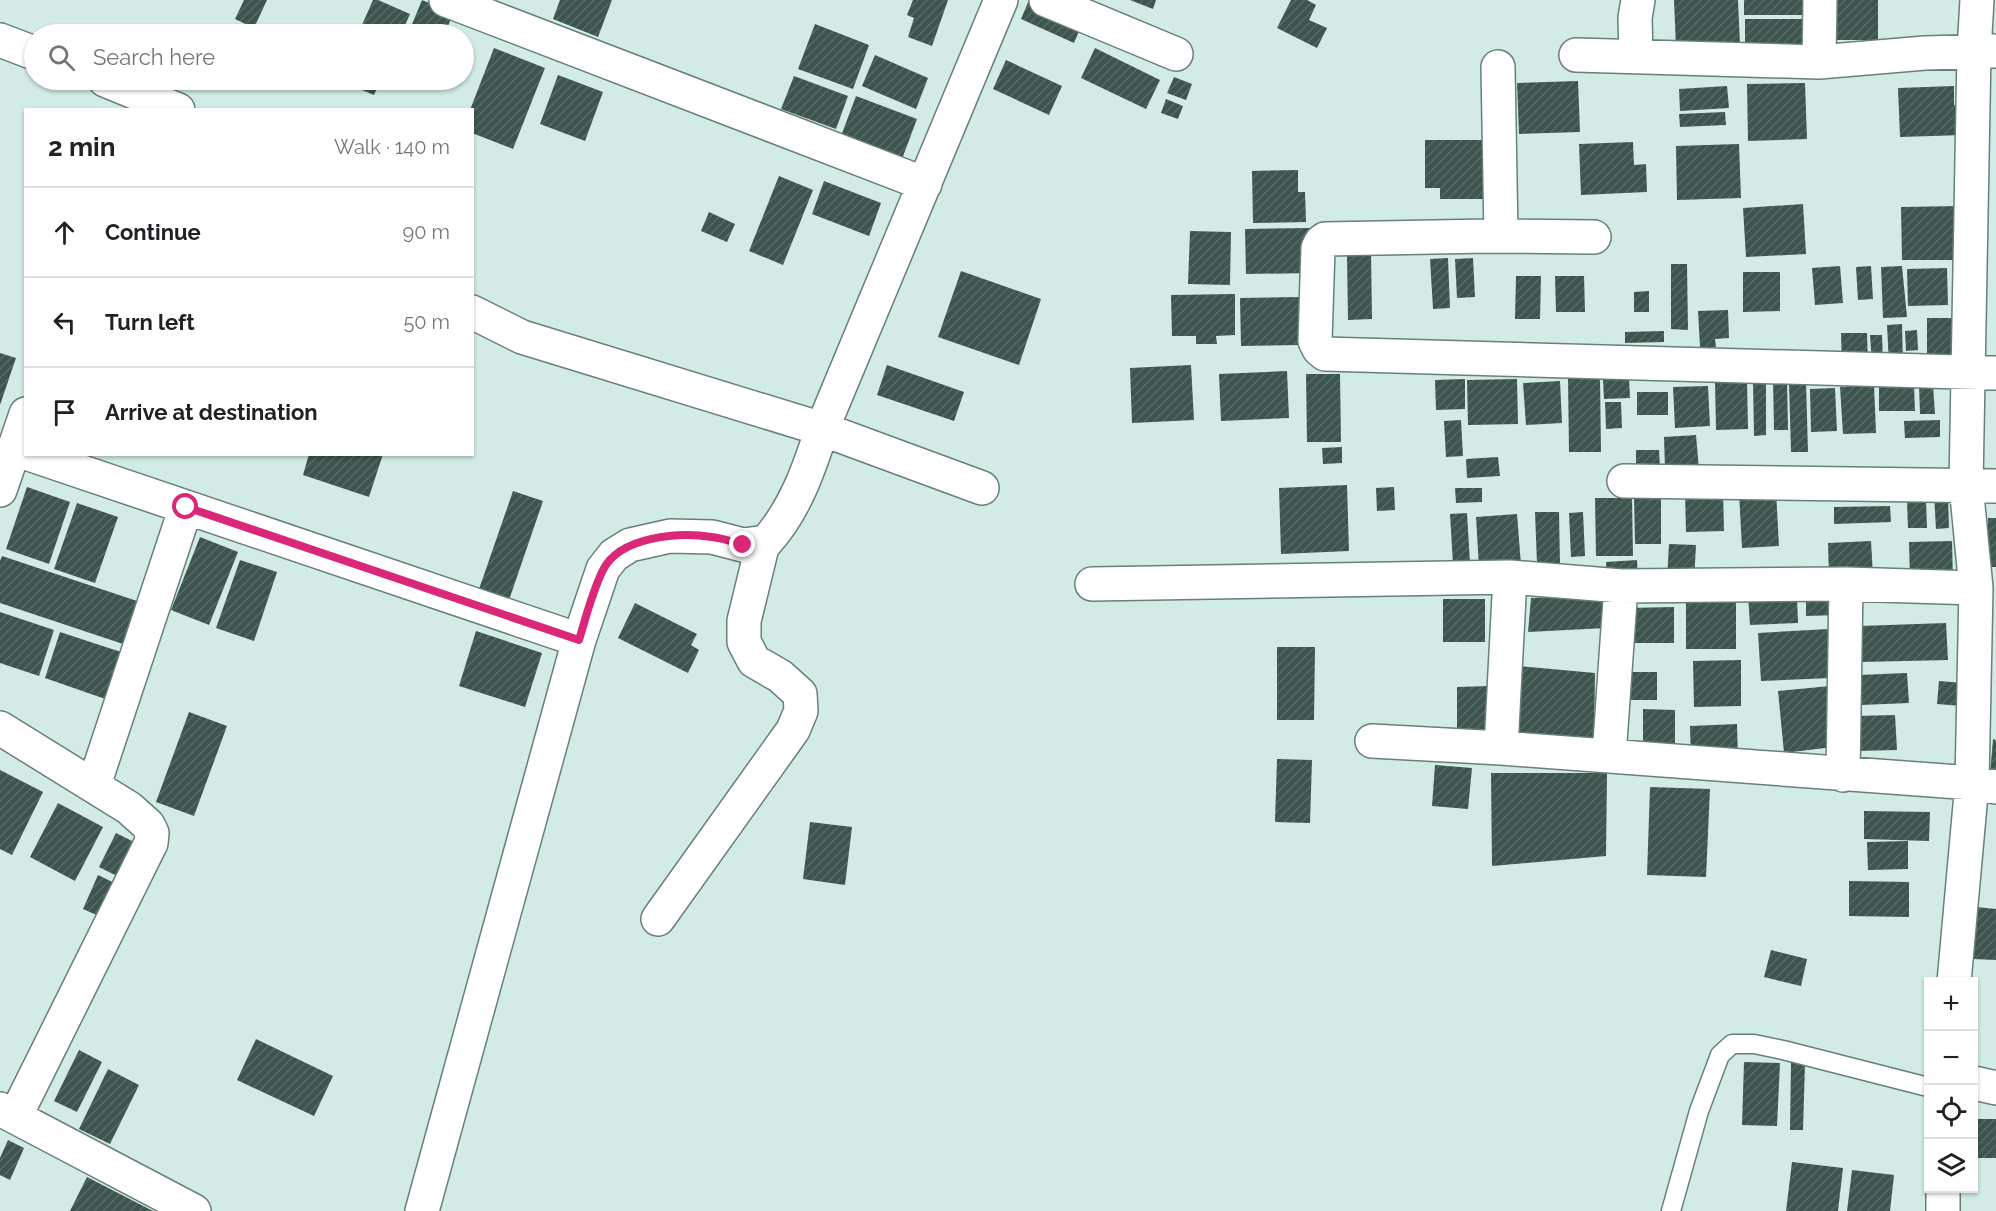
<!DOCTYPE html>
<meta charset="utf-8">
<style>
:root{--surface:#fff;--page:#f6f6f6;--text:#202124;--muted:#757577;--line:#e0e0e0}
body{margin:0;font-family:Raleway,sans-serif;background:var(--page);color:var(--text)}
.controls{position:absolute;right:18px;bottom:18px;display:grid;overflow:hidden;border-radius:0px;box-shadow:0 2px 4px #0004}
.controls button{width:54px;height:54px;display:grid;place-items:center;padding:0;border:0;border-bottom:2px solid var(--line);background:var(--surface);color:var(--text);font:30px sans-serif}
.stop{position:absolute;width:18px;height:18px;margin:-14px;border:4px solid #db2777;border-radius:50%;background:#fff}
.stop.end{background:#db2777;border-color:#fff;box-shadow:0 2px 6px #0008}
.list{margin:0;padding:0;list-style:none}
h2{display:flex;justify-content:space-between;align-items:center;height:78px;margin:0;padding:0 24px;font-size:26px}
h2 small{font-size:20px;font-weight:400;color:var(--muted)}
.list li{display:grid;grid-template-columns:39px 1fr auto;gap:18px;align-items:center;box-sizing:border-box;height:90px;padding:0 24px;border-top:2px solid var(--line)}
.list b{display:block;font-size:22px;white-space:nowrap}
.list em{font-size:20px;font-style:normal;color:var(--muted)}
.icon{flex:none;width:33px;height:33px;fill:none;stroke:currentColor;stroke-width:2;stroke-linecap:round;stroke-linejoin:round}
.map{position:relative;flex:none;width:1996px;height:1211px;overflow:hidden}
.search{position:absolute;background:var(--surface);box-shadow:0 2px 4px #0004;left:24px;top:24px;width:450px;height:66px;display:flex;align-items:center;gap:15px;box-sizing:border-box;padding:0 21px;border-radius:33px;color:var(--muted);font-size:22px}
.panel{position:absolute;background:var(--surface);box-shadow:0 2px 4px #0004;left:24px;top:108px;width:450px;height:348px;border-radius:0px}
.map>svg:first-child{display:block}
.building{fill:url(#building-hatch)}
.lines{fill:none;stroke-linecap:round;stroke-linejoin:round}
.lane-casing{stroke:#687f7a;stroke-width:21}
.street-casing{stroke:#687f7a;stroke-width:36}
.lane{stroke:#fff;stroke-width:18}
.street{stroke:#fff;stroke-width:33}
.route{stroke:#db2777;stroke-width:8}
</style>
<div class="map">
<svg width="1996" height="1211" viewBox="0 0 1996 1211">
<defs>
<pattern id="building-hatch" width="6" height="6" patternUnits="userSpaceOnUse" patternTransform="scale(1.5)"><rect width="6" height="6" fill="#3e544f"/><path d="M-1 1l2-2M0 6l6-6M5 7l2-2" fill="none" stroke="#576965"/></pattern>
</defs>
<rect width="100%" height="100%" fill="#d2ebe6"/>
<path class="building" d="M244 0H267L254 28 235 19Z
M373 0H378L410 14 401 34H358Z
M422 0 453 13 445 34H408Z
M560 0H612L598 37 553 19Z
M913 0H948L932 46 908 37 914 18 907 15Z
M1029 0 1082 24 1074 43 1021 19Z
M1130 0H1156L1153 9Z
M1291 0H1307L1316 5 1309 20 1327 28 1317 48 1277 28Z
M1674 0H1738L1740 45 1676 47Z
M1744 0H1811V15H1744Z
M1829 0H1878V40H1829Z
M1745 19H1811V45H1745Z
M815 24 869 45 853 89 798 69Z
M494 48 545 68 513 149 472 133V110H470Z
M1095 48 1160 80 1146 109 1081 78Z
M875 55 928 78 916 109 862 86Z
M1006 60 1062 86 1049 115 993 89Z
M558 75 603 92 585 141 540 124Z
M794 76 848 96 836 129 781 109Z
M1174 77 1192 84 1186 100 1167 93Z
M338 80H381L374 95Z
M1578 81 1580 132 1519 134 1517 83Z
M1805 83 1807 139 1748 141 1747 84Z
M1727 86 1729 108 1680 111 1679 89Z
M1954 86V105H1963L1964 135 1900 137 1898 88Z
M856 96 917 119 902 159 841 136Z
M1166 99 1183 106 1178 119 1161 113Z
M1725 112 1726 125 1680 127 1679 114Z
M1425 140H1487L1486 199H1440V188H1425Z
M1633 142 1634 165 1646 164 1647 192 1581 195 1579 144Z
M1739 144 1741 198 1677 200 1676 146Z
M1298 170V192H1305L1306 222 1253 223 1252 171Z
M779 176 813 190 783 265 749 251Z
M824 181 881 203 869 236 812 214Z
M1803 204 1806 254 1746 257 1743 208Z
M1958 206V260H1902L1901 207Z
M709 212 735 224 727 242 701 231Z
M1311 228 1313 273 1246 274 1245 229Z
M1190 231 1231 232 1230 285 1188 284Z
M1371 253 1372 319 1348 320 1347 254Z
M1448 258 1450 308 1433 309 1430 259Z
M1473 258 1475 297 1457 298 1455 259Z
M1671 264H1687L1688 330 1671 329Z
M1840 266 1843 303 1815 305 1812 268Z
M1871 266 1873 299 1858 300 1856 267Z
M1902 266 1907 317 1883 318 1881 267Z
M1947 268 1948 305 1908 306 1907 269Z
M961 271 1041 299 1019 365 938 337Z
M1743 272H1780V311L1743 312Z
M1516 276H1541L1540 319H1515Z
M1555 276H1584L1585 312H1556Z
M1649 291V312H1634V292Z
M1235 294V335L1216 336 1217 344H1196V336H1172L1171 295Z
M1300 297 1301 345 1241 346 1240 298Z
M1728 310 1729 338 1715 339 1716 347H1700L1698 311Z
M1927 318H1953V356L1927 357Z
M1902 324 1903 364H1889L1887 325Z
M1917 330 1918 350 1906 351 1905 331Z
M1664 331V342L1625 343V332Z
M1841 333H1867L1868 364 1842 365Z
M1870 335H1882L1883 362 1872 363Z
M0 353 16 358 0 405Z
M887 365 964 392 954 421 877 395Z
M1191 365 1194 420 1132 423 1130 368Z
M1287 371 1289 418 1221 421 1219 374Z
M1306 374H1340L1341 442H1307Z
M1568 378H1600L1601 452H1569Z
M1629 378 1630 398 1604 399 1603 379Z
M1465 379V409L1436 410 1435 380Z
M1517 379 1518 424 1468 425 1467 380Z
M1753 380H1766V435L1754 436Z
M1773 380H1787L1788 430H1774Z
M1560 381 1562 423 1526 425 1523 383Z
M1747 381 1748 429 1716 430 1715 382Z
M1806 382 1808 452H1791L1789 383Z
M1874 385 1876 433 1843 434 1840 387Z
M1914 385 1915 411H1879V386Z
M1933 385 1935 414H1920L1919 386Z
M1708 386 1710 426 1675 428 1673 387Z
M1835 388 1837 431 1811 432 1810 389Z
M1637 392H1668V415H1637Z
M1605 402H1621L1622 428 1606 429Z
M1461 420 1463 456 1446 457 1444 421Z
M1940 420V437L1905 438 1904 421Z
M1696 435 1699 469H1665L1664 437Z
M1342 447V463L1323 464 1322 448Z
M1636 450H1659L1660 467H1636Z
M309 454H383L369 497 303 475Z
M1498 457 1500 476 1467 478 1466 459Z
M1347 485 1349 551 1281 554 1279 488Z
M27 487 70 502 49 564 6 549Z
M1394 487 1395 510 1377 511 1376 488Z
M1455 488H1482V502L1456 503Z
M513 491 543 501 507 606 477 595Z
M1723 491 1724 531 1686 532 1685 492Z
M1776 491 1779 546 1742 548 1739 493Z
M1634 494H1661V544H1635Z
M1948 494 1949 528 1936 529 1934 495Z
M1595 498H1632L1633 556H1596Z
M1926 500 1927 528H1908L1907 501Z
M77 503 118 517 95 583 54 569Z
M1890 506 1891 522 1834 524V507Z
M1535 512H1559L1560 564H1537Z
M1583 512 1585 556 1571 557 1569 513Z
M1467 513 1470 563 1453 564 1450 514Z
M1517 514 1521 565 1479 568 1476 517Z
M1988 518H1996V567H1988Z
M200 537 238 552 209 625 171 610Z
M1871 541 1873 576 1829 578 1828 543Z
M1952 541 1953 580 1910 581 1909 542Z
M1669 544 1696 545 1694 582 1667 580Z
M2 556 137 601 123 644 0 603V561Z
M240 560 277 572 254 641 216 628Z
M1637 560 1638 579 1607 580 1606 562Z
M1686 593H1736V649H1686Z
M1806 593H1839V615L1806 616Z
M1604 595 1606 628 1528 632 1531 598Z
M1748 595 1797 597 1798 623 1750 625Z
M1443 599H1485V642H1443Z
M635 603 697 634 691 645 699 650 688 673 618 638Z
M1674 607V643H1627V608Z
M0 612 54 630 39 676 0 663Z
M1946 623 1948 660 1861 662 1860 626Z
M1829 629 1831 678 1761 681 1758 633Z
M476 631 542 653 525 707 459 686Z
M60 632 127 654 111 701 45 678Z
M1277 647H1315L1314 720H1277Z
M1741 660V706L1694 707 1693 661Z
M1519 666 1595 673 1594 744 1514 737Z
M1626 672H1657V700H1626Z
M1907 673 1909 703 1861 705 1859 675Z
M1939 681 1963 683 1962 706 1937 704Z
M1491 686 1492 734H1457V687Z
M1830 686 1833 747 1784 753 1778 691Z
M1643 709 1675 710V754L1643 755Z
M189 712 227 726 194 816 156 802Z
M1895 715 1897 750 1856 751 1855 716Z
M1737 724 1738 759 1691 761 1690 726Z
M1993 739 1996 740V775H1990Z
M1277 759 1312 760 1310 823 1275 822Z
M1435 765 1472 768 1468 809 1432 806Z
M0 770 43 792 12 855 0 849Z
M1491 773H1607L1606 856 1492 866Z
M1650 787 1710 789 1706 877 1647 875Z
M58 803 103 827 75 881 30 857Z
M1864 811 1930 812 1929 841 1864 839Z
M810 822 852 827 845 885 803 879Z
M116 833 138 844 121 878 99 867Z
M1908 841V869L1868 870 1867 842Z
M98 875 127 889 112 922 83 909Z
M1849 881 1909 882V917L1849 916Z
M1976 907 1996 909V960L1973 959Z
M1771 950 1807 959 1801 986 1764 977Z
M256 1039 333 1076 314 1116 237 1080Z
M79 1050 102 1062 77 1112 54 1101Z
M1744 1062 1780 1063 1777 1126 1742 1125Z
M1791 1063H1805L1803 1130H1790Z
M108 1069 139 1085 110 1144 79 1129Z
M1974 1119H1996V1158H1974Z
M8 1140 24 1148 10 1180 0 1175V1158Z
M1792 1162 1843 1168 1838 1211H1786Z
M1852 1170 1894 1175 1890 1211H1847Z
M87 1177 153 1211H70Z"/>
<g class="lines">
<g class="lane-casing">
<path id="lane" d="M1671 1211 1699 1111 1720 1055 1732 1044H1754L1783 1050 1928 1087"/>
</g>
<g class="street-casing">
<path id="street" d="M446 0 925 184
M1046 0 1176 54
M0 40 34 53
M1576 55 1819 62 1925 53 1994 51
M1636 56 1635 18 1638 0
M1819 62 1820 0
M1498 67 1501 236
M105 80 178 110
M1594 237 1489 236 1325 239 1321 242 1318 248 1315 341 1319 349 1325 354 1996 373
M472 312 522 337 822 429 982 488
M29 454 579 640
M1624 481 1996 486
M0 490 26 414
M1092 584 1510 577 1621 586 1846 584 1976 588
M0 728 129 808 148 825 152 833 151 843 15 1117
M1372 741 1501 748 1972 783 1996 787
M1501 748 1510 577
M1609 756 1621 586
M1843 775 1846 584
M94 785 186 507
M658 919 793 730 801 711 800 694 780 676 754 661 744 642V621L763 543
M1954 982 1972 783 1976 588 1966 485 1974 51 1977 0
M1974 1083 1996 1088
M0 1109 194 1211
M1943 1188V1211
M422 1211 579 640 603 569 614 555 630 545 670 536 712 537 743 545 766 542C795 510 809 469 822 429L1001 0"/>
</g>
<use href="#lane" class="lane"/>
<use href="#street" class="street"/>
</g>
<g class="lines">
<path class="route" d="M186 507 579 640C586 617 592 592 603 570 620 536 679 532 712 537 722 538 733 542 743 545"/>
</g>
</svg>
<div class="controls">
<button>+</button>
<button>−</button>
<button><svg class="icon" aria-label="locate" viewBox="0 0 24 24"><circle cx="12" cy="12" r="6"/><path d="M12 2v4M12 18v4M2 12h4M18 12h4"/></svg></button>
<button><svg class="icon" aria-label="layers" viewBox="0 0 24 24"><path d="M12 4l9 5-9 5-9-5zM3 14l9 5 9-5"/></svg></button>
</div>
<div class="stop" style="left:186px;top:507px"></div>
<div class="stop end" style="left:743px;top:545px"></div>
<div class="search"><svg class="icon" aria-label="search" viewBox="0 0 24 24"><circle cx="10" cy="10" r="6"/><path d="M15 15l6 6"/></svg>Search here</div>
<section class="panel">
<h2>2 min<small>Walk · 140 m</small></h2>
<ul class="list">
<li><svg class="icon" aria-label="ahead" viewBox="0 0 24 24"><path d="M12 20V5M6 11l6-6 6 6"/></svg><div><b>Continue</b></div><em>90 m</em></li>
<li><svg class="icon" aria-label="left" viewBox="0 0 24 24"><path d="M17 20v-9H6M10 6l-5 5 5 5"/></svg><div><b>Turn left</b></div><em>50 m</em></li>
<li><svg class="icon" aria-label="arrive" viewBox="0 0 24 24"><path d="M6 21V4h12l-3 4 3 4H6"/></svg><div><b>Arrive at destination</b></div></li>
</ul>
</section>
</div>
